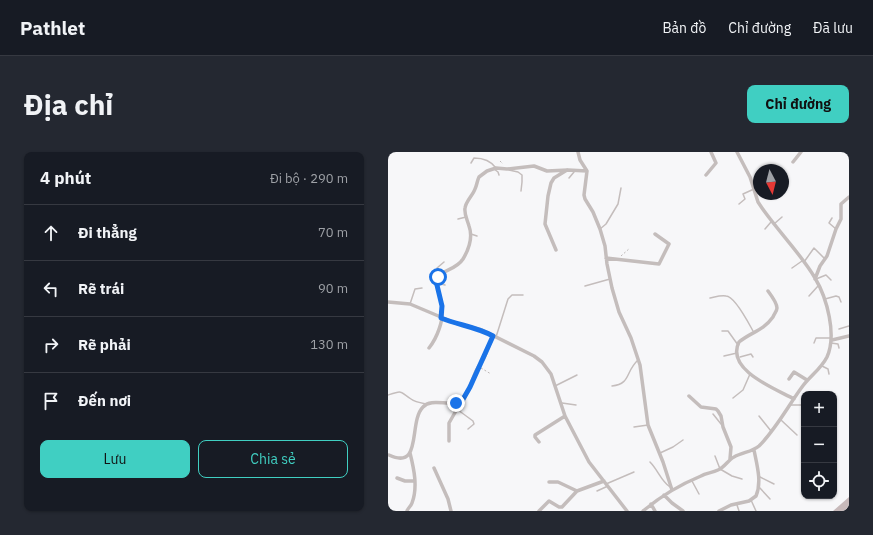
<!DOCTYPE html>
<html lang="vi">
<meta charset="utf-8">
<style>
:root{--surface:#171b24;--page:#242831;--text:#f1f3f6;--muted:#9ea1a6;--line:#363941;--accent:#40cfc2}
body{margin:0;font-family:"IBM Plex Sans",sans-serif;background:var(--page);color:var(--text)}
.controls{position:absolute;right:12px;bottom:12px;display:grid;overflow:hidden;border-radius:8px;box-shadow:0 1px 3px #0004}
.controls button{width:36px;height:36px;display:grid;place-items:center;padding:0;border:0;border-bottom:1px solid var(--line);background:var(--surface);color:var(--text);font:20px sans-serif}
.compass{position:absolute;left:365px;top:12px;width:36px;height:36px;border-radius:50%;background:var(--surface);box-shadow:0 1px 3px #0004;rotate:173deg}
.stop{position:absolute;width:12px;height:12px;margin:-9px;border:3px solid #1a73e8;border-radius:50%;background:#fff}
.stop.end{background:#1a73e8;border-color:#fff;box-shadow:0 1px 4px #0008}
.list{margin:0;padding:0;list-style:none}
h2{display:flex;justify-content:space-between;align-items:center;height:52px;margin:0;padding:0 16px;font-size:17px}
h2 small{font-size:13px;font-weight:400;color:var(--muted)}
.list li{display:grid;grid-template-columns:26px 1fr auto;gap:12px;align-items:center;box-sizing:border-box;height:56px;padding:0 16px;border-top:1px solid var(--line)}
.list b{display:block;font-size:15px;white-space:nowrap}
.list em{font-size:13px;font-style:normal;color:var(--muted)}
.actions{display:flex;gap:8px;padding:12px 16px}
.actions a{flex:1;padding:9px 0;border:1px solid var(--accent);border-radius:8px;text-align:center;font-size:14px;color:var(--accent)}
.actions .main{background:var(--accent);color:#111}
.icon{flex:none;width:22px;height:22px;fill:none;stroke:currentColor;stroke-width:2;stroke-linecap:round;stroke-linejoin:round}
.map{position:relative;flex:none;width:461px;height:359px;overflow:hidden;border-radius:8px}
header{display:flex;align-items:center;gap:24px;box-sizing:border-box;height:56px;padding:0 20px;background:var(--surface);border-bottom:1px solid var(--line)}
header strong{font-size:19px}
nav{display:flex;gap:22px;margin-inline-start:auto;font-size:14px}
.intro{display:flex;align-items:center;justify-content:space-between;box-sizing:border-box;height:96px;padding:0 24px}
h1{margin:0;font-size:28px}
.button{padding:10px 18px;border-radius:8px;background:var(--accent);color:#111;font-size:14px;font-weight:700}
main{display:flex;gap:24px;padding:0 24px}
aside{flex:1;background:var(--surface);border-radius:8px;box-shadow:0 1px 3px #0004}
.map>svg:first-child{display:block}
.water{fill:#c7b9ba}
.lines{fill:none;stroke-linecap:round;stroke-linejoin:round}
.path{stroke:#bdb8b7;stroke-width:1;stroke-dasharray:2 2;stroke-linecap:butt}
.service{stroke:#c4bdbc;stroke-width:1.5}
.minor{stroke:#c4bdbc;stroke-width:3.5}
.route{stroke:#1a73e8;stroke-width:5}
</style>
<header>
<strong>Pathlet</strong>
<nav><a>Bản đồ</a><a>Chỉ đường</a><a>Đã lưu</a></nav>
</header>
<div class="intro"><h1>Địa chỉ</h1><a class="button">Chỉ đường</a></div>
<main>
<aside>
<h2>4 phút<small>Đi bộ · 290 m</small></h2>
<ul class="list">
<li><svg class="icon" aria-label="ahead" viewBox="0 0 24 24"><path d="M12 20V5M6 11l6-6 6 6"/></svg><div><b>Đi thẳng</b></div><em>70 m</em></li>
<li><svg class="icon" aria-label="left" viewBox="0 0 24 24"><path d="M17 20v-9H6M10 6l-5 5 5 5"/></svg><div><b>Rẽ trái</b></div><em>90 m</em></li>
<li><svg class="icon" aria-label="right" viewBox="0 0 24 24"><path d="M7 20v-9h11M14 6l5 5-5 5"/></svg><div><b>Rẽ phải</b></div><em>130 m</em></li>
<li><svg class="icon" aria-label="arrive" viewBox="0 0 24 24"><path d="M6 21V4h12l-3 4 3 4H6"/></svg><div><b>Đến nơi</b></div></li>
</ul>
<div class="actions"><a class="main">Lưu</a><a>Chia sẻ</a></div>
</aside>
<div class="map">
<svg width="461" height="359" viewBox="0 0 461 359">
<rect width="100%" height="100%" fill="#f7f7f9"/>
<path class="water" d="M461 345V359H445Z"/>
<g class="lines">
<path class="path" d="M112 9 115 12
M233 104 242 96
M93 216 103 222"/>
<path class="service" d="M83 11 86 6C95 6 103 9 108 16
M106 17 110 20 111 23
M121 18 130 20 134 23V30L133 39
M181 26 186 20
M351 52 357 47 355 42 366 37
M444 66 441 71 448 77
M70 67 78 65
M386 72 394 65
M212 77 218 72 230 52 233 36
M377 77 383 70
M83 82 89 84
M416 110 426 96 437 107
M404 116 414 109
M49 124V116L56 110
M428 127 438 123 443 128
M49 131 57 133
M197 134 222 127
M421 144 430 134
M322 146C327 145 333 143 338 144 347 144 361 172 365 179
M437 147 448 144 451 145 453 150
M22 152 27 137 34 136
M451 177 461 174
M334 179H340L350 193
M108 185 120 147 124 143H135
M426 191 428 186H442
M443 191 450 192 451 196
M336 204 349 201
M352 205 363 202 365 205
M434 214 440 217 441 222
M167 234 189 223
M224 234C243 232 237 220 250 208
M0 243C15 238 11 239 23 247 27 250 33 251 38 252
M345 246 355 238 362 222
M174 251 188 253
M402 253H416
M70 258 85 269 86 272 80 277
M325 262 333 272
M371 264 383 279
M446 267V272
M393 268 409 283
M246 275 260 273
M272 301 285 295 295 288
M327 304 332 317 344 324 354 327
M262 310C270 318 273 329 282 335
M372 325 386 332
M304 329 311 342
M218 332 246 320
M371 335 382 347
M209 339 220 334
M363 348 368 359
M349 353 351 359"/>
<path class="minor" d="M190 0 192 8 199 19 196 43 197 47 205 60 212 77 217 94 219 112 224 136 231 160 243 186 252 213 260 273 275 310 284 338
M405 10 413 0
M318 23 328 11 323 0
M168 98 157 72 160 44 163 31 166 26 179 18
M218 106 271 112 281 92 267 82
M427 127 432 114 439 104 448 77 453 67V52L461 45
M380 139C383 143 389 151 389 156 389 159 386 162 385 165 375 179 363 180 351 190 337 218 388 237 406 247
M0 150 22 152 67 171 94 178 146 204 154 210 163 222 177 264 201 310 239 359
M444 188 461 184
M41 196C49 186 56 168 54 155 53 146 49 137 48 127 55 117 68 118 75 107 81 97 85 85 81 74 79 67 76 62 77 56 78 49 85 43 87 37 89 33 89 29 91 25L99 19 108 16 119 17 146 14 159 19 180 18 199 19
M401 227 406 220 419 228
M301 244 313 255 328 257 330 259 333 264 335 275 343 295 342 307
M61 289V271L73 250
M151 290 147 285V283L177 264
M1 303C35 319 20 270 35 255 43 246 60 254 70 250 79 247 84 228 88 219 90 215 93 211 96 206 99 199 102 191 105 184
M46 316 60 347 63 359
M9 326 17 329H27
M161 330H170L189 339
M276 343 284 351 295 359
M263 352 267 359
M19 359C20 356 23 354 24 351 30 335 26 317 22 301
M151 359 161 349 171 355H174L189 339 216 329
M255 359C273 344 291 333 313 324 318 321 324 321 330 318 337 315 340 308 346 305 355 300 364 300 371 294 388 277 400 254 414 235 422 224 433 217 439 205 449 183 439 146 427 126 413 102 390 79 374 56L370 50 362 25 349 0
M331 359 343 353 361 349 368 344C374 330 369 313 366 298"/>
</g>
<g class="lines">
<path class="route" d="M50 125 48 129 54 154 53 166C70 173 89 175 105 184L82 235 74 249 68 251"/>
</g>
</svg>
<div class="controls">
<button>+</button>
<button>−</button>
<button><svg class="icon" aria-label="locate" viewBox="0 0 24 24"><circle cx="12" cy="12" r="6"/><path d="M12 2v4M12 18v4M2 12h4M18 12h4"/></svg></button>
</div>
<svg class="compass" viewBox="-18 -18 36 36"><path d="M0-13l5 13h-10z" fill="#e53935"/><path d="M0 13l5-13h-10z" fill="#9ea1a6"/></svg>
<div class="stop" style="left:50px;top:125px"></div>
<div class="stop end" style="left:68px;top:251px"></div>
</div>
</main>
